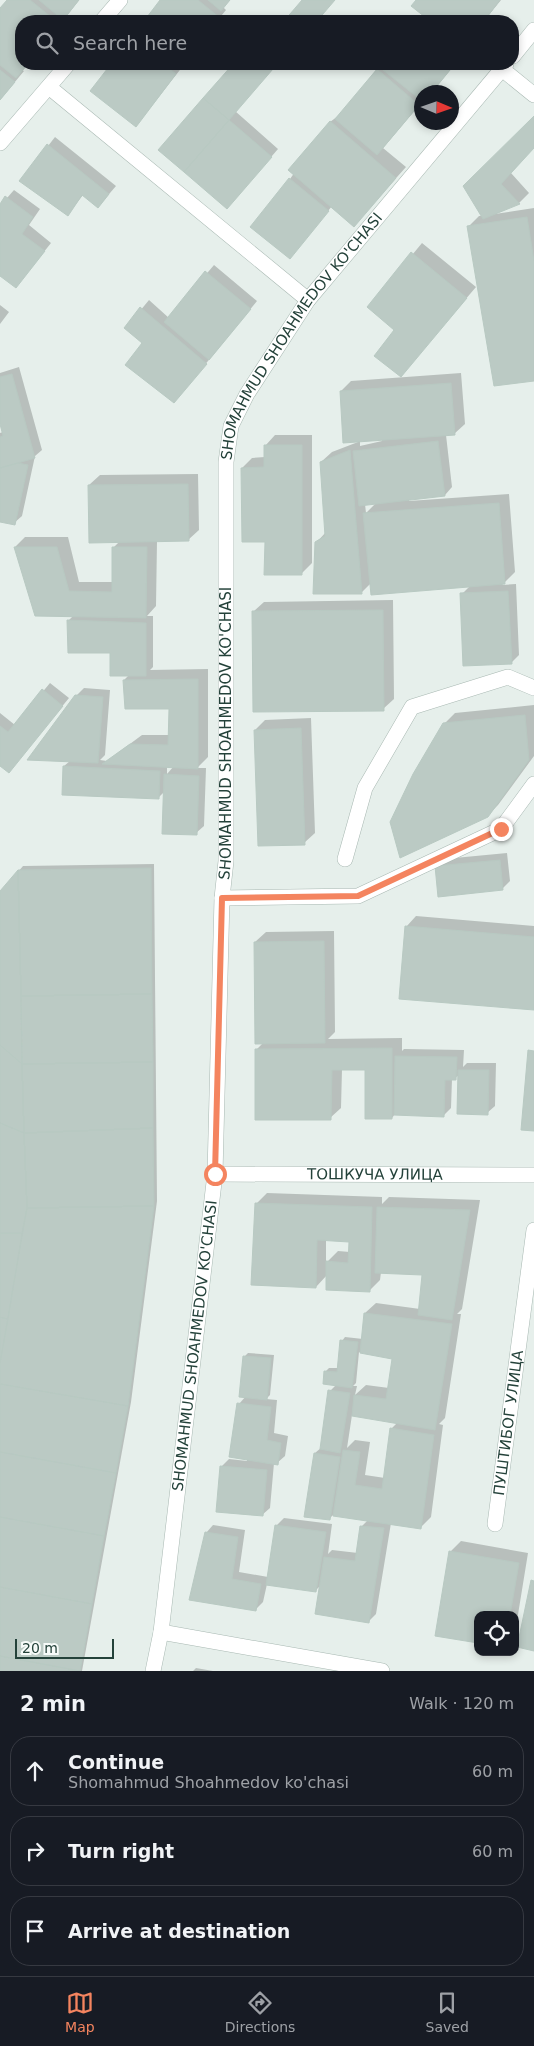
<!DOCTYPE html>
<meta charset="utf-8">
<style>
:root{--surface:#171b24;--page:#242831;--text:#f1f3f6;--muted:#9ea1a6;--line:#363941;--accent:#f4845f}
body{margin:0;font-family:"DejaVu Sans",sans-serif;background:var(--page);color:var(--text)}
.controls{position:absolute;right:15px;bottom:15px;display:grid;overflow:hidden;border-radius:10px;box-shadow:0 2px 8px #0003}
.controls button{width:45px;height:45px;display:grid;place-items:center;padding:0;border:0;border-bottom:1px solid var(--line);background:var(--surface);color:var(--text);font:25px sans-serif}
.compass{position:absolute;left:414px;top:85px;width:45px;height:45px;border-radius:50%;background:var(--surface);box-shadow:0 2px 8px #0003;rotate:92deg}
.scale{position:absolute;left:15px;bottom:12px;width:99px;box-sizing:border-box;padding-left:5px;border:2px solid #24423a;border-top:0;font-size:14px;line-height:18px;white-space:nowrap;color:#24423a;-webkit-text-stroke:4px #f7fbf9;paint-order:stroke}
.stop{position:absolute;width:15px;height:15px;margin:-11px;border:4px solid #f4845f;border-radius:50%;background:#fff}
.stop.end{background:#f4845f;border-color:#fff;box-shadow:0 1px 5px #0008}
.list{margin:0;padding:0;list-style:none}
h2{display:flex;justify-content:space-between;align-items:center;height:65px;margin:0;padding:0 20px;font-size:21px}
h2 small{font-size:16px;font-weight:400;color:var(--muted)}
.list li{display:grid;grid-template-columns:32px 1fr auto;gap:15px;align-items:center;box-sizing:border-box;height:70px;margin:0 10px 10px;padding:0 10px;border:1px solid var(--line);border-radius:20px}
.list b{display:block;font-size:19px;white-space:nowrap}
.list p{margin:0;font-size:16px;white-space:nowrap;color:var(--muted)}
.list em{font-size:16px;font-style:normal;color:var(--muted)}
.icon{flex:none;width:28px;height:28px;fill:none;stroke:currentColor;stroke-width:2;stroke-linecap:round;stroke-linejoin:round}
.map{position:relative;flex:none;width:534px;height:1671px;overflow:hidden}
.search{position:absolute;background:var(--surface);box-shadow:0 2px 8px #0003;left:15px;right:15px;top:15px;height:55px;display:flex;align-items:center;gap:12px;box-sizing:border-box;padding:0 18px;border-radius:20px;color:var(--muted);font-size:19px}
.sheet{height:305px;background:var(--surface)}
nav{display:flex;justify-content:space-around;align-items:center;box-sizing:border-box;height:70px;border-top:1px solid var(--line);background:var(--surface);font-size:14px;color:var(--muted)}
nav a{display:grid;justify-items:center;gap:2px}
nav .on{color:var(--accent)}
.map>svg:first-child{display:block}
.shadow{fill:#0003;fill-rule:evenodd}
.building{fill:#bbcac4;stroke:#b8c9c2}
.lines{fill:none;stroke-linecap:round;stroke-linejoin:round}
.lane-casing{stroke:#a8b8b2;stroke-width:16}
.street-casing{stroke:#a8b8b2;stroke-width:16}
.lane{stroke:#fff;stroke-width:15}
.street{stroke:#fff;stroke-width:15}
.route{stroke:#f4845f;stroke-width:6}
.labels{text-anchor:middle;stroke-width:4.5;stroke-linejoin:round;paint-order:stroke}
.street-label{font-size:15px;fill:#24423a;stroke:#f7fbf9}
</style>
<div class="map">
<svg width="534" height="1671" viewBox="0 0 534 1671">
<rect width="100%" height="100%" fill="#e6efeb"/>
<path class="shadow" d="M8 0H79L63 21H21V64H28L22 70 24 71 0 100V10Z
M162 0H230L223 7 226 10 217 21H145Z
M417 0H501L484 21H416L423 14Z
M113 64H182L183 66 143 117 92 91Z
M234 64H277L235 111 278 149 234 200 160 149Z
M381 64H455L432 92H422V102L383 148 406 167 354 225 332 206 290 258V179L330 122 342 113Z
M534 117V147L511 173 529 193 519 203 495 214 534 208V379L468 227 479 216H483Z
M55 137 116 186 98 207 83 195 68 214 21 181Z
M14 190 40 209 29 225 51 243 16 287 0 274V206Z
M422 243 476 287 401 375 395 329 369 307Z
M214 265 257 301 181 394 144 343 126 328 149 300 169 318Z
M0 305 9 312 0 324Z
M19 367 42 450 35 456 22 516 14 523 0 520V433L3 432 0 419V373Z
M461 373 465 424 454 434 446 435 452 487 445 495 409 499V501L509 494 515 572 502 585 516 584 519 655 511 663 462 594 470 586 371 583 362 592 316 543 326 532 321 462 332 452 358 442 341 391 351 381ZM382 439V441L360 446V441ZM376 503 366 513 365 504Z
M275 435H312V563L302 573 242 468 252 458 265 457V446Z
M198 474 199 530 188 540 157 541 156 606 147 616H153V667L150 670 208 669V757L197 768H206L204 826 196 833 165 791 158 798 64 766 70 761 76 696 84 688 110 690 105 755 100 760 107 761 142 735H169L170 708 124 680 129 675 112 651 68 621 74 615 15 547 25 537H68L79 582H113V548L120 541 89 485 100 475ZM167 766H174L167 774Z
M393 600 394 699 383 709 253 612 264 602Z
M50 683 69 698 9 771 0 764V713L15 725Z
M534 705V756L498 805 487 816 444 724 455 713Z
M311 718 315 833 304 843 255 730 265 720Z
M507 853 510 881 502 889 436 867 444 859Z
M154 864 157 1201 131 1402 82 1671H0V893L23 866Z
M416 916 534 926V1009L406 927Z
M334 931 335 1032 328 1039 402 1038V1051L404 1049 464 1050 463 1067 467 1063H496L495 1106 487 1113 460 1075 452 1079 451 1108 444 1115 395 1114 392 1118 366 1068 342 1069 341 1108 330 1118 256 1050 263 1043 255 942 266 932Z
M267 1193 382 1197V1204L389 1197 480 1200 462 1309 457 1314H461L445 1418 439 1424 443 1425 431 1517 420 1528 391 1523 376 1614 368 1622 320 1586 316 1590 267 1584 263 1602 256 1609 191 1599 206 1533 213 1525 245 1530 239 1572 268 1577 276 1526 284 1518 332 1524 328 1554 332 1550 358 1553 361 1527 368 1520 333 1515 329 1519 315 1453 322 1447 330 1391 336 1385 325 1372 329 1368H338L342 1341 345 1337 363 1339 365 1313 376 1303 420 1309 424 1274 381 1272 380 1280 370 1290 327 1275 316 1287 256 1204ZM326 1240H350V1252L338 1251 326 1263ZM359 1352 393 1358 389 1388 366 1385 355 1395 357 1386H353L356 1383ZM352 1415 398 1422 391 1429 385 1478 365 1475 370 1442 355 1440 347 1448Z
M248 1353 274 1355 270 1395 266 1399 277 1400 274 1433 288 1436 285 1456 277 1463H274L270 1508 262 1515 221 1467 229 1459 247 1461 239 1404 246 1396 245 1356Z
M461 1541 528 1553 515 1633V1615H478L450 1552Z
M196 1668 213 1671H193Z"/>
<path class="building" d="M7 0H30L56 21H21V64H28L16 78 0 65V8Z
M39 0H79L63 20Z
M160 0H198L220 18 217 21H144Z
M208 0H230L221 11Z
M302 0H335L317 21H284Z
M416 0H500L484 21H430L411 6Z
M111 64H164L176 74 136 127 90 91Z
M233 64H266L273 69 229 120 203 98Z
M380 64H455L432 92H422V101L378 66Z
M377 69 419 105 377 155 335 119Z
M0 70 15 82 0 100Z
M203 98 229 120 184 172 158 150Z
M534 116V148L501 184 520 204 483 219 463 186Z
M229 120 272 157 227 209 184 172Z
M330 121 396 178 354 227 288 170Z
M47 144 109 194 98 208 82 195 68 216 19 181Z
M289 178 329 211 290 259 250 227Z
M5 196 33 217 22 234 45 251 16 288 0 276V204Z
M527 217 534 261V381L494 386 467 226Z
M411 252 467 298 401 377 374 356 394 330 367 307Z
M205 271 251 309 209 360 164 322Z
M140 307 207 364 174 403 125 365 142 343 124 328Z
M12 374 35 458 0 468V437L3 436 0 424V377Z
M451 383 455 435 343 443 340 391Z
M438 441 445 496 359 506 353 451Z
M264 445H302V575H264L265 542H242L241 468 264 467Z
M350 450 362 594H313L315 542 325 536 320 462Z
M18 463 28 465 15 525 0 522V468Z
M188 484 189 541 89 543 88 485Z
M499 503 505 584 371 595 363 513Z
M14 547H57L69 591 112 592V547H147L146 618 35 616Z
M508 591 512 664 463 666 460 593Z
M383 610 384 711 253 712 252 611Z
M67 620 146 623V676H110V653H68Z
M198 679V769L102 764 130 744 168 745 169 709H125L123 680Z
M42 689 63 706 9 773 0 766V726L8 732Z
M75 695 103 697 98 763 27 760Z
M525 715 529 760 488 817 400 858 390 822 413 774 443 723Z
M301 728 305 845 258 846 254 730Z
M63 766 160 771 159 799 62 795Z
M164 774 199 776 197 835 162 834Z
M500 860 503 890 438 897 435 866Z
M151 868 152 994 21 996 18 870Z
M18 870 21 996 22 1064 0 1045V891Z
M405 926 534 937V1010L399 999Z
M324 941 325 1043 255 1044 254 942Z
M152 994 153 1062 22 1064 21 996Z
M0 1045 22 1064 24 1133 0 1123Z
M392 1048V1119H365V1070H332L331 1120H255V1049Z
M528 1050 534 1051V1131L521 1130Z
M395 1056 457 1057 456 1080H445L444 1117 394 1115Z
M153 1062V1128L24 1133 22 1064Z
M458 1070H489L488 1115 457 1114Z
M0 1123 24 1133 27 1208 22 1233H0Z
M153 1128 154 1206 27 1208 24 1133Z
M255 1203 372 1207 370 1292 326 1290V1261L348 1263 349 1242 317 1240 316 1288 251 1285Z
M154 1206 128 1406 0 1384V1363L27 1208Z
M377 1207 470 1210 452 1320 418 1315 422 1275 375 1273Z
M0 1233H22L8 1319 0 1317Z
M364 1313 452 1324 435 1430 352 1416 354 1395 386 1399 392 1359 360 1353Z
M0 1317 8 1319 0 1363Z
M340 1340 358 1342 352 1388 323 1384 324 1371 337 1372Z
M243 1356 271 1358 267 1400 239 1397Z
M0 1384 128 1406 116 1473 0 1452Z
M328 1390 350 1393 340 1453 320 1449Z
M237 1403 271 1407 267 1440 281 1443 278 1465 229 1457Z
M390 1428 434 1435 421 1529 333 1516 343 1450 360 1452 355 1485 382 1489Z
M0 1452 116 1473 104 1536 0 1517Z
M314 1453 340 1457 330 1520 304 1517Z
M220 1466 267 1470 263 1516 216 1512Z
M0 1517 104 1536 92 1604 0 1587Z
M275 1525 326 1532 316 1592 266 1585Z
M360 1526 384 1528 369 1623 315 1614 324 1557 355 1561Z
M205 1532 238 1537 232 1579 261 1584 256 1611 189 1600Z
M449 1551 519 1563 510 1615H478V1643L435 1636Z
M531 1580 534 1581V1651L517 1647Z
M0 1587 92 1604 80 1671 0 1656Z
M0 1656 80 1671H0Z"/>
<g class="lines">
<g class="lane-casing">
<path id="lane" d="M502 69 534 95
M345 859 365 788 412 707 508 677 534 688
M222 898 358 896 501 829 534 784"/>
</g>
<g class="street-casing">
<g id="street">
<path d="M102 21 120 0"/>
<path d="M513 56 534 30"/>
<path d="M49 87 308 300"/>
<path d="M0 143 68 64"/>
<path id="s1" d="M215 1174 534 1175"/>
<path id="s2" d="M495 1524 534 1230"/>
<path d="M161 1632 382 1671"/>
<path id="s3" d="M153 1671 161 1632 215 1174 222 898 226 861V462L231 426 247 394 308 300 506 64"/>
</g>
</g>
<use href="#lane" class="lane"/>
<use href="#street" class="street"/>
</g>
<g class="lines">
<path class="route" d="M215 1174 222 898 358 896 501 829"/>
</g>
<g class="labels">
<g class="street-label">
<text dy="5" stroke="none"><textPath href="#s3" startOffset="1362">SHOMAHMUD SHOAHMEDOV KO'CHASI</textPath></text>
<text dy="5" stroke="none"><textPath href="#s3" startOffset="942">SHOMAHMUD SHOAHMEDOV KO'CHASI</textPath></text>
<text dy="5" stroke="none"><textPath href="#s1" startOffset="160">ТОШКУЧА УЛИЦА</textPath></text>
<text dy="5" stroke="none"><textPath href="#s3" startOffset="328">SHOMAHMUD SHOAHMEDOV KO'CHASI</textPath></text>
<text dy="5" stroke="none"><textPath href="#s2" startOffset="102">ПУШТИБОГ УЛИЦА</textPath></text>
</g>
</g>
</svg>
<div class="controls">
<button><svg class="icon" aria-label="locate" viewBox="0 0 24 24"><circle cx="12" cy="12" r="6"/><path d="M12 2v4M12 18v4M2 12h4M18 12h4"/></svg></button>
</div>
<svg class="compass" viewBox="-18 -18 36 36"><path d="M0-13l5 13h-10z" fill="#e53935"/><path d="M0 13l5-13h-10z" fill="#9ea1a6"/></svg>
<div class="scale">20 m</div>
<div class="stop" style="left:215px;top:1174px"></div>
<div class="stop end" style="left:501px;top:829px"></div>
<div class="search"><svg class="icon" aria-label="search" viewBox="0 0 24 24"><circle cx="10" cy="10" r="6"/><path d="M15 15l6 6"/></svg>Search here</div>
</div>
<section class="sheet">
<h2>2 min<small>Walk · 120 m</small></h2>
<ul class="list">
<li><svg class="icon" aria-label="ahead" viewBox="0 0 24 24"><path d="M12 20V5M6 11l6-6 6 6"/></svg><div><b>Continue</b><p>Shomahmud Shoahmedov ko'chasi</p></div><em>60 m</em></li>
<li><svg class="icon" aria-label="right" viewBox="0 0 24 24"><path d="M7 20v-9h11M14 6l5 5-5 5"/></svg><div><b>Turn right</b></div><em>60 m</em></li>
<li><svg class="icon" aria-label="arrive" viewBox="0 0 24 24"><path d="M6 21V4h12l-3 4 3 4H6"/></svg><div><b>Arrive at destination</b></div></li>
</ul>
</section>
<nav>
<a class="on"><svg class="icon" aria-label="map" viewBox="0 0 24 24"><path d="M3 6l6-2 6 2 6-2v14l-6 2-6-2-6 2zM9 4v14M15 6v14"/></svg>Map</a>
<a><svg class="icon" aria-label="directions" viewBox="0 0 24 24"><path d="M12 3l9 9-9 9-9-9zM9 14v-3h6M13 9l2 2-2 2"/></svg>Directions</a>
<a><svg class="icon" aria-label="saved" viewBox="0 0 24 24"><path d="M7 4h10v16l-5-4-5 4z"/></svg>Saved</a>
</nav>
